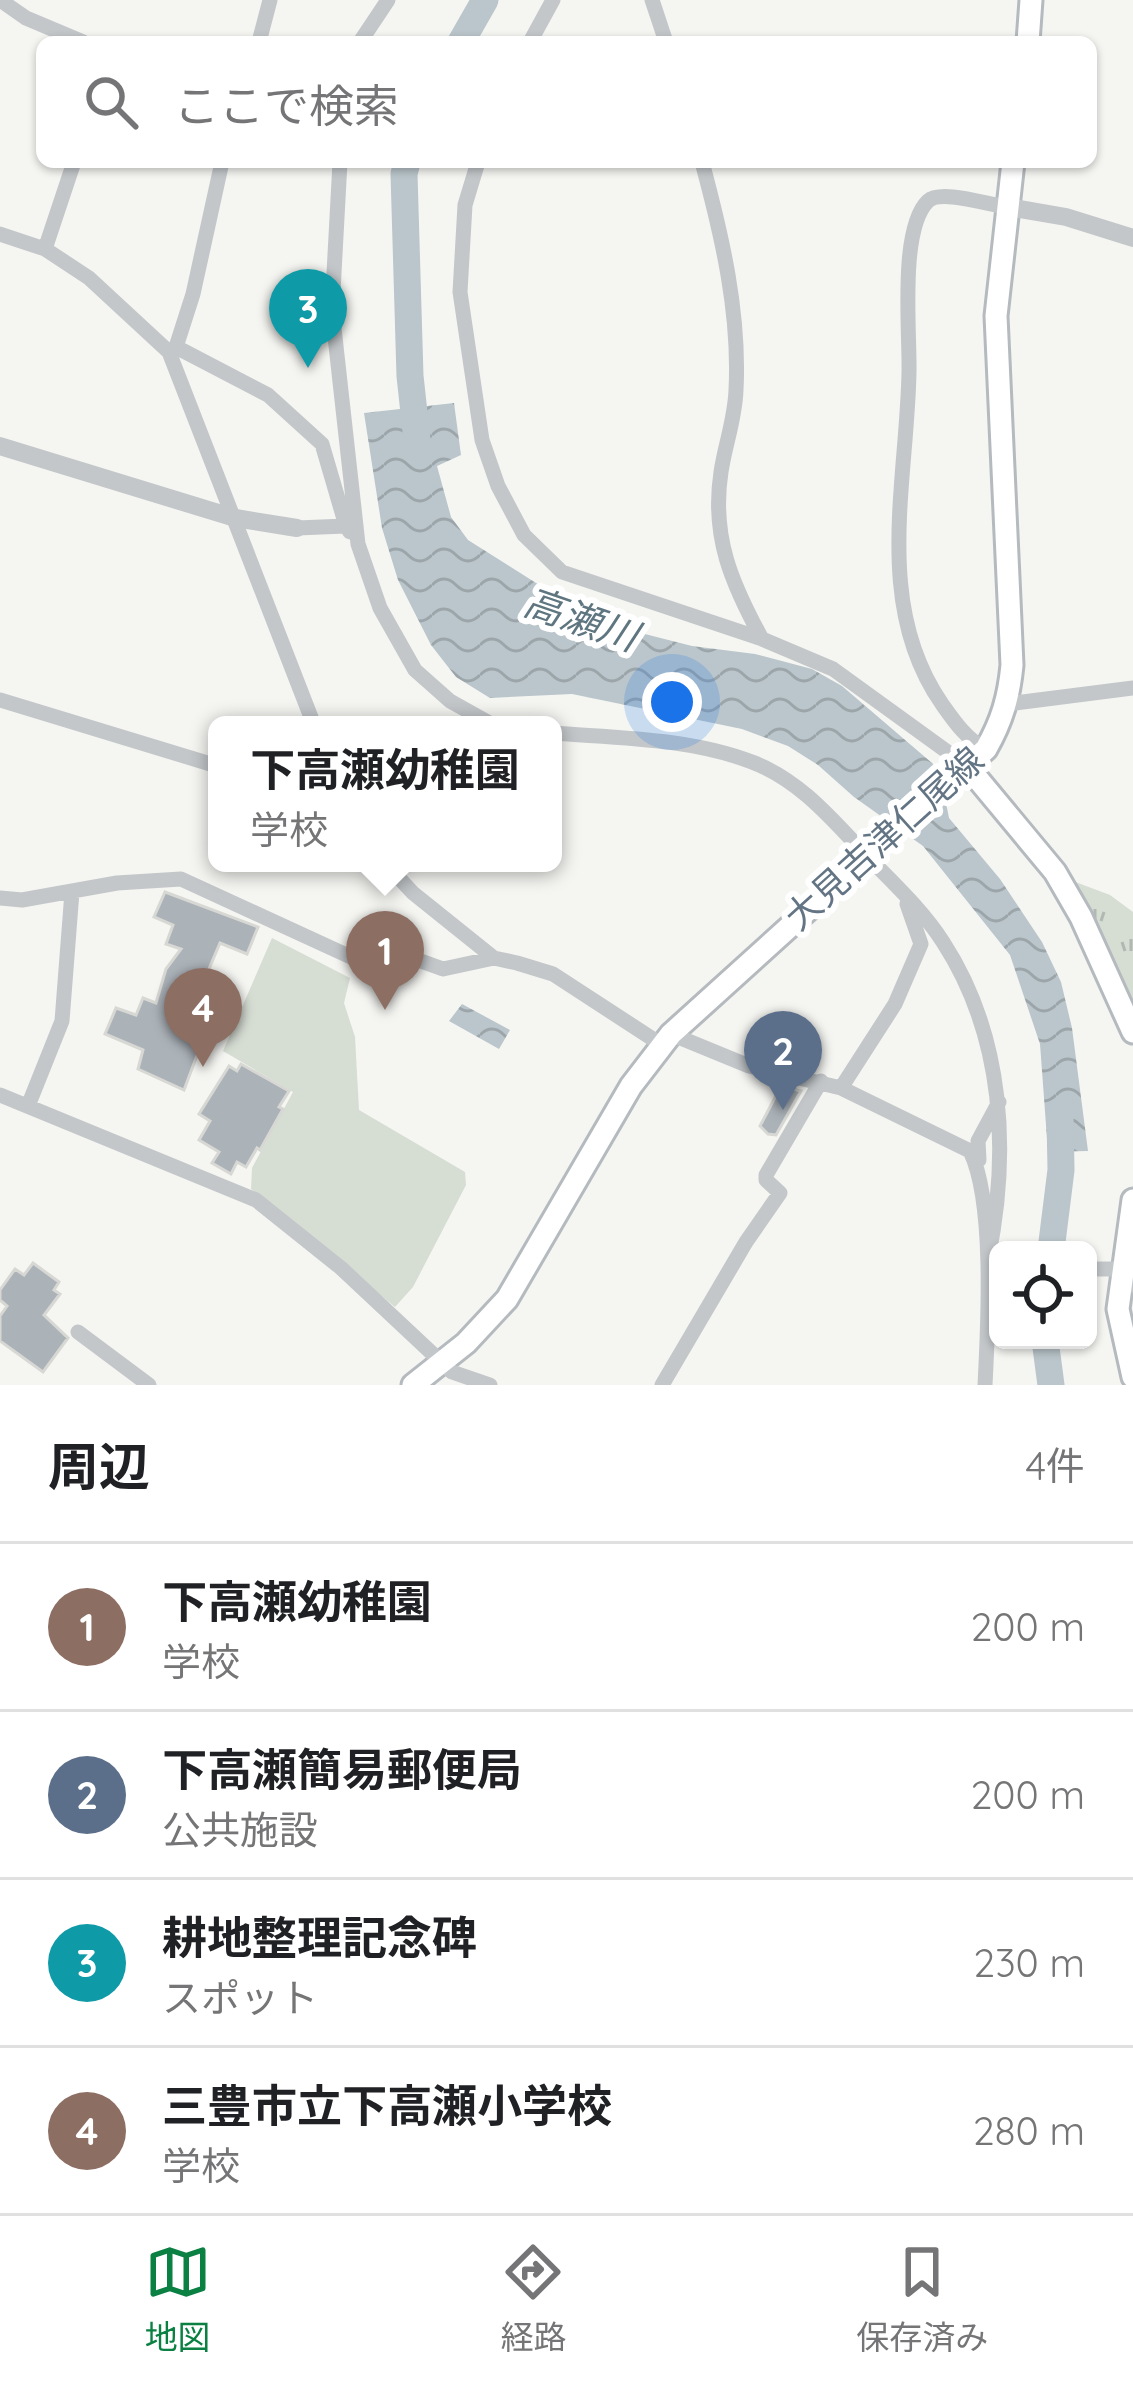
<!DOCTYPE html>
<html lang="ja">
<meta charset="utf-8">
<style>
:root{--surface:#fff;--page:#f6f6f6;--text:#202124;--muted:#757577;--line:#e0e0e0;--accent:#0b8043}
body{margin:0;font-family:Quicksand,"Noto Sans JP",sans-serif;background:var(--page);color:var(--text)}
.controls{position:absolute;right:36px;bottom:36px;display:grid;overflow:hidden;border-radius:18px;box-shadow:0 3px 9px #0004}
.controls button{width:108px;height:108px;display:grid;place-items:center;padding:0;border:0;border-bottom:3px solid var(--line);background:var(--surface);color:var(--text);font:60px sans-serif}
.you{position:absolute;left:672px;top:702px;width:42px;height:42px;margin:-30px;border:9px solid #fff;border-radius:50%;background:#1a73e8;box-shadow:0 0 0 18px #1a73e833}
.badge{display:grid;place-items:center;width:78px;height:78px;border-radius:50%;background:var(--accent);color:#fff;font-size:39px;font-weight:700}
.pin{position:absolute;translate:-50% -99px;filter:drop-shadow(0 3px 6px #0008)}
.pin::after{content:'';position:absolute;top:63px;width:42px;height:36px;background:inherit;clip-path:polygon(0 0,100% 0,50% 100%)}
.popup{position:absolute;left:208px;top:716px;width:354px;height:156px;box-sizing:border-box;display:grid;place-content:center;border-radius:18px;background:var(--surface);filter:drop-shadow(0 3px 9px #0005);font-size:39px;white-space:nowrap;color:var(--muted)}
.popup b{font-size:45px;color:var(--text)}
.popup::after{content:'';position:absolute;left:50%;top:100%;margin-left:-24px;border:24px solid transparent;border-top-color:var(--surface)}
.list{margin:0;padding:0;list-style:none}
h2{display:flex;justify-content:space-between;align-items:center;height:156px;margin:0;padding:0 48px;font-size:51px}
h2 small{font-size:39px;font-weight:400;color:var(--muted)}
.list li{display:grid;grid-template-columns:78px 1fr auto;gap:36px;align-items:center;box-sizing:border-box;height:168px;padding:0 48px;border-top:3px solid var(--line)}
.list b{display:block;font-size:45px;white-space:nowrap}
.list p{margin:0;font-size:39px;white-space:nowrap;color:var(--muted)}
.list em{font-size:39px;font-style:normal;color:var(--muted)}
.icon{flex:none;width:66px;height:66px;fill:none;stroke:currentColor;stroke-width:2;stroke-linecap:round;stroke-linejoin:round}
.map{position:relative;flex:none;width:1133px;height:1385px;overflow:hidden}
.search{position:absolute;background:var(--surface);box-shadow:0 3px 9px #0004;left:36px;right:36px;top:36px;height:132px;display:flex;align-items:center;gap:30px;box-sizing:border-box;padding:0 42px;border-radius:18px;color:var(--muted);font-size:45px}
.sheet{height:828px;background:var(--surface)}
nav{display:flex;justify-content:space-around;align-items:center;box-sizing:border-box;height:168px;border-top:3px solid var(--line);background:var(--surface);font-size:33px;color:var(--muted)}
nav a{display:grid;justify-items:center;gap:6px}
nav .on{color:var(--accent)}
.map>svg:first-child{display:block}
.grass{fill:url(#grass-tufts)}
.pitch{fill:#d6ddd3}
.water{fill:url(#water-waves)}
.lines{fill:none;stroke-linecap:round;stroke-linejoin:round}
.river{stroke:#bac6cb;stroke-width:27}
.building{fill:#abb2b8;stroke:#d7d7d4;stroke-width:3}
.secondary-casing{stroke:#b5babf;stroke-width:27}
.minor{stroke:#c3c7ca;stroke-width:15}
.tertiary{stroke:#c3c7ca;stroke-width:18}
.secondary{stroke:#fff;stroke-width:21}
.labels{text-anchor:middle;stroke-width:12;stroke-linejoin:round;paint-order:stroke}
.street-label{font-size:36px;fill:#637484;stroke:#fff}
.water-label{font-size:39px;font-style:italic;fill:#5f7681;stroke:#fff}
</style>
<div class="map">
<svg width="1133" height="1385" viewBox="0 0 1133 1385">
<defs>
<pattern id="grass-tufts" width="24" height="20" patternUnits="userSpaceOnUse" patternTransform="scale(3)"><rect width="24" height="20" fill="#d6ddd3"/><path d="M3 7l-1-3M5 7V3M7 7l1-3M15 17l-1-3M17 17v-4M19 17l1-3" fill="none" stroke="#b1b8b1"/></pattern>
<pattern id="water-waves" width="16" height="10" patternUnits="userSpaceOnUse" patternTransform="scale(3)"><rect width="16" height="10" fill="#bac6cb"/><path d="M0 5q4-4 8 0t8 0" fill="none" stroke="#9ba5aa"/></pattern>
</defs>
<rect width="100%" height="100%" fill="#f5f6f2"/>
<path class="grass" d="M1070 880 1110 895 1133 912V1019Z"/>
<path class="pitch" d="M272 938 350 978 344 1003 355 1037 359 1110 465 1172 466 1185 413 1287 395 1307 251 1189 252 1168 293 1092 223 1051Z"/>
<path class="water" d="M454 403 461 455 437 466 451 517 468 540 574 607 633 631 692 646 755 654 812 669 842 686 932 763 940 773 949 818 1000 879 1042 942 1061 982 1072 1028 1088 1151 1048 1152 1040 1044 1010 955 923 846 854 797 818 765 788 746 742 729 572 694 490 698 456 677 431 645 398 580 382 528 364 413Z
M462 1004 510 1030 499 1049 449 1021Z"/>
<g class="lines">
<path class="river" d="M461 42 485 0
M407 162 404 174 410 376 417 440
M1051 1250 1061 1170 1060 1117
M1045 1340 1051 1385"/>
</g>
<path class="building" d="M165 892 258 927 247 954 220 943 206 976 219 982V996L212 1007 197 1002 183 1033 194 1037 199 1050 184 1090 138 1069 143 1050 105 1034 116 1008 136 1015 143 998 156 1003 166 969 181 949 166 944 173 925 154 917Z
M241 1064 289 1091 279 1107 283 1109 260 1150 257 1148 246 1167 237 1162 231 1174 212 1163 219 1152 199 1140 210 1121 199 1114 229 1066 237 1071Z
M781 1086 801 1091 776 1135 768 1134 760 1126Z
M33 1263 59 1282 54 1290 60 1294 44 1315 68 1338 43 1372 0 1341V1316L7 1306 0 1300V1290L15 1269 24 1275Z"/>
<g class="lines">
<g class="secondary-casing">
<path id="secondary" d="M1028 42 1031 0
M967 766 1055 872 1081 917 1133 1032
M1133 1200 1118 1309 1133 1377
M413 1385 466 1343 507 1299 631 1086 671 1034 986 749C1002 721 1009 697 1012 665L996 316 1013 162"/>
</g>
<path class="minor" d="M0 0 26 18 83 42
M652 0 666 42
M259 42 270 0
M360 42 388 0
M530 42 553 0
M340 162 332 310 358 544 380 608 415 670 450 701 493 725
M478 162 465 205 460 292 482 440 498 486 524 535 562 572 762 639 833 669 967 766
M702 162C722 236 740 313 736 390 735 419 725 445 721 472 711 537 732 584 762 639
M0 234 45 249 89 278 169 352 314 725
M45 249 74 162
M176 347 268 395 322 444 346 526
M172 350 176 347 193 294 222 162
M297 528 346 526 350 532
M0 700 217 766
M1007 704 1133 688
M553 733C618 738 690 738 752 762 799 780 830 817 864 853 891 881 922 909 943 942 1004 1036 1010 1152 988 1259
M986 749C967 740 954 721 942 704 873 605 907 483 909 372 910 333 899 229 928 201 941 189 989 205 1008 207
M385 863 413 893 494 958
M0 898 22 900 117 883 181 879 353 958 364 960 393 951 443 969 494 958 517 963 553 974 662 1045
M671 1034 749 1066 841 1088 970 1151C995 1202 988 1326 985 1385
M841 1088 895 1004 921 944 907 904
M0 1095 256 1200 341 1268 452 1372 490 1385
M28 1106 62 1021 72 892
M979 1160 978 1141 999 1102
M1088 1269H1128L1133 1285
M78 1332 149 1385
M662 1385 746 1242 780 1193 766 1180V1175L821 1081"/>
<path class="tertiary" d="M1008 207 1066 217 1133 238
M0 446 235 518 297 528"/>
<use href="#secondary" class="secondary"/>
</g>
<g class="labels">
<g class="street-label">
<text transform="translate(884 838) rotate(-42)" y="13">大見吉津仁尾線</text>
</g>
<g class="water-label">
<text transform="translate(581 619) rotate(19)" y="14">高瀬川</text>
</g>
</g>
</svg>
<div class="controls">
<button><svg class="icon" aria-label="locate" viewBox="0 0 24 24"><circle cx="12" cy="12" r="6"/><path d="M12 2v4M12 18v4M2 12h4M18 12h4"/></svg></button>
</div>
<div class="you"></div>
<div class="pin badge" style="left:385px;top:1010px;background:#8d6e63">1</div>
<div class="popup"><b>下高瀬幼稚園</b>学校</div>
<div class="pin badge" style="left:783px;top:1110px;background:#5c6f8a">2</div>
<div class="pin badge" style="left:308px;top:368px;background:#0f9aa8">3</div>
<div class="pin badge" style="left:203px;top:1067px;background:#8d6e63">4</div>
<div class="search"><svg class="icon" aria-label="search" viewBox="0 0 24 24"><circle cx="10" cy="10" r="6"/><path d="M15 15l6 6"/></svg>ここで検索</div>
</div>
<section class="sheet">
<h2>周辺<small>4件</small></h2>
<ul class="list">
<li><span class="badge" style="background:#8d6e63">1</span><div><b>下高瀬幼稚園</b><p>学校</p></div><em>200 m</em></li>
<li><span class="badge" style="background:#5c6f8a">2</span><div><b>下高瀬簡易郵便局</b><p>公共施設</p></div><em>200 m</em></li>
<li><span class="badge" style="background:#0f9aa8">3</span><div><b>耕地整理記念碑</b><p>スポット</p></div><em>230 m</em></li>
<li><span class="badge" style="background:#8d6e63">4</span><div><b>三豊市立下高瀬小学校</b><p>学校</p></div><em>280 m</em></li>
</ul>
</section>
<nav>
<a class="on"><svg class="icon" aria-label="map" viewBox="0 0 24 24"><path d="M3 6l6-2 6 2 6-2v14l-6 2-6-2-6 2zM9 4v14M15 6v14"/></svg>地図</a>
<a><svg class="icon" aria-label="directions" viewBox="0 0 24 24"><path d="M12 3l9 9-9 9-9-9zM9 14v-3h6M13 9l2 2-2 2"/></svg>経路</a>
<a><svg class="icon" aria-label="saved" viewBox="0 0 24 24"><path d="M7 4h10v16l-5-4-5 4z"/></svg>保存済み</a>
</nav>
